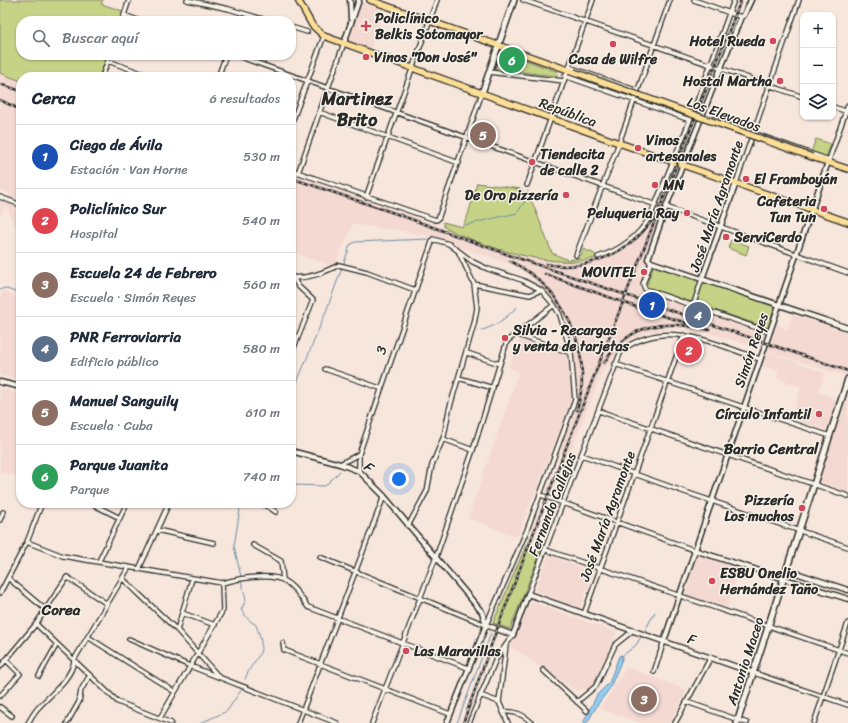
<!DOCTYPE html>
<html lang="es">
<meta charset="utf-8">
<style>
:root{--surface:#fff;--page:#f2f2f3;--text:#1f2937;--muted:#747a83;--line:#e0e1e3;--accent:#1a73e8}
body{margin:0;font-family:Sriracha,sans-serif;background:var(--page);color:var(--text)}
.controls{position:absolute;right:12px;top:12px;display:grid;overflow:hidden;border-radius:8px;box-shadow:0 1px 3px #0004}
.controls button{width:36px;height:36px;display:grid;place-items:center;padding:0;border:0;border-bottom:1px solid var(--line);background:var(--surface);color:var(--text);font:20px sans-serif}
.you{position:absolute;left:399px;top:479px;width:14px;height:14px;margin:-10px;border:3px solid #fff;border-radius:50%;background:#1a73e8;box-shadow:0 0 0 6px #1a73e833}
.badge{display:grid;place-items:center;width:26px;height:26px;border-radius:50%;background:var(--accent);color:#fff;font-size:13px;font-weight:700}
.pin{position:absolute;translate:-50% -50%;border:2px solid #fff;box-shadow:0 1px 4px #0006}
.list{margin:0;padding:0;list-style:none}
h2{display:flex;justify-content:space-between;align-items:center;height:52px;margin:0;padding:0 16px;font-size:17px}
h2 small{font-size:13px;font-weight:400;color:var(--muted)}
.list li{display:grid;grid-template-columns:26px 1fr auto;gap:12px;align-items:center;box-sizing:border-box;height:64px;padding:0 16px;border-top:1px solid var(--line)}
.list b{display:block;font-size:15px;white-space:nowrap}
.list p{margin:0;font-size:13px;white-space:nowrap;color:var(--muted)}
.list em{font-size:13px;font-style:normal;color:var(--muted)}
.icon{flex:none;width:22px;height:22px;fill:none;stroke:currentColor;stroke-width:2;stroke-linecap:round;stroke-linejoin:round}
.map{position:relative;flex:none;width:848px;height:723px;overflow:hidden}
.search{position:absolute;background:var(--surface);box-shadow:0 1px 3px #0004;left:16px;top:16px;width:280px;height:44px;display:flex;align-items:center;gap:10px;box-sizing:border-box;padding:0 14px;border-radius:16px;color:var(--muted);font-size:15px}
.panel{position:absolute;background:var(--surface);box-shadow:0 1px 3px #0004;left:16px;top:72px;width:280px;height:436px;border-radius:16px}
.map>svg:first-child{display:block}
.built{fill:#f3d9d1}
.green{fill:#c6d386;stroke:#787f58}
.water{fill:#93cdf3;stroke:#698ca3}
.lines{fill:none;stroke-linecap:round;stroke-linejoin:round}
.stream{stroke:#698ca3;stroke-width:1}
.minor-casing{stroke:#2b2b2b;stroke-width:6}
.tertiary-casing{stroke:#2b2b2b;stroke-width:7}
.secondary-casing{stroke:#2b2b2b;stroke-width:8}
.primary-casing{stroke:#2b2b2b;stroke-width:8}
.minor{stroke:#f7f3e8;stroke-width:3.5}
.tertiary{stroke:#f7f3e8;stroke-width:4}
.secondary{stroke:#f7f3e8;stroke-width:5}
.primary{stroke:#fcde96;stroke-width:5.5}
.rail-casing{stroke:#2b2b2b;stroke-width:2.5}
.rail{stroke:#f7f3e8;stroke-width:1;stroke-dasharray:3;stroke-linecap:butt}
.primary-bridge-casing{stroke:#2b2b2b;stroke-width:8;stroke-linecap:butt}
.primary-bridge{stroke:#fcde96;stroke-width:5.5}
.poi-dot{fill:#d1495b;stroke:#f7f3e8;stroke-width:1.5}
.labels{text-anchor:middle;stroke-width:3;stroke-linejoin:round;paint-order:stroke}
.poi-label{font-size:14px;font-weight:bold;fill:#2b2b2b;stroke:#f7f3e8;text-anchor:start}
.street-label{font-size:14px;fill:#2b2b2b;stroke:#f7f3e8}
.neighbourhood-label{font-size:15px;font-weight:bold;fill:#2b2b2b;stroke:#f7f3e8}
.district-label{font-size:18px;font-weight:bold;fill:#2b2b2b;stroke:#f7f3e8}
</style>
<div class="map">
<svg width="848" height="723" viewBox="0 0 848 723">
<rect width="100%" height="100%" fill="#f7e6dc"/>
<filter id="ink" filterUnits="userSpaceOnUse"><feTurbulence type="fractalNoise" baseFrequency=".025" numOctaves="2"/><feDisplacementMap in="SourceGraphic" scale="8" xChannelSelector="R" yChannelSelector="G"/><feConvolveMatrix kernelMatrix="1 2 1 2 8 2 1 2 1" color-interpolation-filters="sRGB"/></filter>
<g filter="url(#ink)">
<path class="built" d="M362 2 385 10 370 50 348 42Z
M0 73 21 81V226L13 223 6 204 0 216V200L6 203 10 194 0 189Z
M291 173 513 253 540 259 566 263 592 260 626 245 637 237 658 207 663 208 646 255 649 262 641 286 642 290 766 333 764 339 771 341 777 325 787 329 793 314 848 333V362L846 367 848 368V377L717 335 683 328 668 329 646 333 631 340 621 349 602 373 570 453 561 449 577 401 573 351 567 327 558 305 537 282 516 266 435 238 409 232 353 224 334 267 291 252Z
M3 291 21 298V379L0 375V298Z
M522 339 564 353 568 357 572 399 517 537 468 518 519 372 509 367 519 342Z
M768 352 825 373 818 392 838 400 829 430 791 419 801 387 777 378 779 371 763 366Z
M0 389 21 394V478L0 471Z
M848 393V493L819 482Z
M698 554 740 567 727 608 685 595Z
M549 555 593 573 580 608 535 591Z
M531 602 616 632 594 684 588 689 576 690 510 646Z
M627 667 687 690 670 723H640L600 708Z"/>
<path class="green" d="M0 0H103L101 4 123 11 119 21H21V55H107L99 77H21V81L0 73Z
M501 51 558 72 557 76 495 69Z
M816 139 831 144 826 157 811 152Z
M477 183 521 189 533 204 552 253 568 260 580 258 583 249 593 253 598 257C559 272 480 246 444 227L443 222 462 227 468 215Z
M731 240 749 246 746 255 728 248Z
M654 264 775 305 768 328 646 287Z
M526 545 541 551 510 629 493 623Z"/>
<path class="water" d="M622 655V659L610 688 598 704 587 723H583L597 695 609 683 619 656Z"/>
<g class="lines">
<path class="stream" d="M465 225 517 213 524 203 528 191
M344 263 350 245 355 242 428 239
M0 290 4 288 21 294
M477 331C493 329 506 318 517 307
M291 397 327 309 342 268
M291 485 325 486 340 471
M241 577 234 546 241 503
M241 580 246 600 241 610 249 620 256 625C269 658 255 653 245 679
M644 632 655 612
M621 657 636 645 642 635
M201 723 227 711 242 689
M457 723 491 633"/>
<g class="minor-casing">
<path id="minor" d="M187 0 229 9 269 21
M523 0 803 97
M694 0 741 17
M124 15 140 21
M122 21 129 0
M291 27 307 32
M235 55 656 205
M108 61 152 77
M569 67 638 91
M489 72 564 81
M565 76 690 120
M102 77 110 55
M218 77 226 55
M833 107 848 112
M319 112 459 163
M713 119 829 160
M291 125 324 36
M829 160 848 105
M291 170 436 220 438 219 482 93
M298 173 344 43
M736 183 799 0
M527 185 593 0
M0 197 21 205
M366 197 437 0
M666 207 848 273
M576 255 619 143 670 0
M598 257C621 250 638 237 650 217L691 118 734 0
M651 262 643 284 645 289 769 332
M291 277C307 280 325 272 339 265L367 272 415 290
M474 284 530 295 541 290
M693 306 702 279
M515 334 571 353
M467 353 500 364
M291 355 313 300 298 286 293 277
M615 364 830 436
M325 369 380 388
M459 378 493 388
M599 411 848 496
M443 439 473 450
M582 455 682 491 848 547
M340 464 359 454
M541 495 694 550
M90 503 120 518
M257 503 267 506 276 512
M0 520 3 512
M408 526 427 491 432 465 444 436 449 410 474 324 477 308 474 284 459 253
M157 530 214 543
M27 542 63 556 222 583C237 579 272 572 286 582 296 588 301 598 308 607L468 668
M253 545 281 561 283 580
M546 550 848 653
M320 557 486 625 527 530 575 400 571 353 560 315 554 305 541 290 522 280 488 269 473 262 449 244 433 239 359 454V471
M99 561 127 503
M139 569 169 503
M8 578 46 610
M122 578 177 630 219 677
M0 593 27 542 42 503
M528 594 621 351C666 317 713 344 760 359
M182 613 215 625
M584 614 684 335
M36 624 118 702 171 723
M177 630 192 579
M88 637 175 692
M129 639 190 666 337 723
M283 643 284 650 450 714
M506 645 499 702 508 723
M0 667 36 624 67 577 107 604
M543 670 587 711
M654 672 664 641
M754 673 848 705
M39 676 57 644
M480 695 499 702
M0 696 20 674 6 660
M577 702 596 686 615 645 630 633 631 630
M687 702 747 723
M0 707 12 716
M503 712C515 711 523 714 532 723
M160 718 223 610 222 583
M28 723C31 718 34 712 39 707 50 695 73 677 74 660L129 567
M67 723 79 702 81 690 90 675
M298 723 384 496
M372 723 436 557 473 450 507 341 554 305
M469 723 496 659 513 635
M675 723 711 657
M814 723 848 623"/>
</g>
<g class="tertiary-casing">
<path id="tertiary" d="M350 0 351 19
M751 0 744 15 741 17 666 207 648 259 651 262 848 328
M344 43 359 0
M702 279 736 183
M0 382 21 387
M291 451 340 464 359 471 384 496 482 612 486 625
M694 550 848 599
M787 570 848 590
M486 625 513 635 528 594 754 673
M664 641 828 162
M447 723 486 625"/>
</g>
<g class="secondary-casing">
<path id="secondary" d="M482 93 514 0
M737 723 848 379"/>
</g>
<g class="primary-casing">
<path id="primary" d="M298 0 312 25 324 36 619 143 848 222
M370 0 574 72
M812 157 848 169"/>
</g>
<use href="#minor" class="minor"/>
<use href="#tertiary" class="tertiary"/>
<use href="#secondary" class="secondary"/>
<use href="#primary" class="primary"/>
<g class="rail-casing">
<path id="rail" d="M0 84 21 91
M0 100 21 110
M291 178 397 214 509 255 848 371
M510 261C565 288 594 351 577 410
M546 264C585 272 630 253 652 220
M545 274 650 312 687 323
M604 363C630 321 666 320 709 330
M463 723 497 629 564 453 741 0"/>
</g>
<use href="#rail" class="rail"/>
<g class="primary-bridge-casing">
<path id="primary-bridge" d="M574 72 812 157"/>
</g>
<use href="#primary-bridge" class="primary-bridge"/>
</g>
</g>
<g class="poi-dot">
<path d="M364 20h4v4h4v4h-4v4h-4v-4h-4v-4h4z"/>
<circle cx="773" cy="41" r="4"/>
<circle cx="613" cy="44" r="4"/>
<circle cx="366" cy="57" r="4"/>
<circle cx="780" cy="81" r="4"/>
<circle cx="638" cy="148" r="4"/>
<circle cx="532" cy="162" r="4"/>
<circle cx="746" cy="179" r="4"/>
<circle cx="655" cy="185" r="4"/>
<circle cx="566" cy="195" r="4"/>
<circle cx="824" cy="209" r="4"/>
<circle cx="687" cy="213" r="4"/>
<circle cx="726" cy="237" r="4"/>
<circle cx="644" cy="272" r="4"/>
<circle cx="505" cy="338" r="4"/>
<circle cx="819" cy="414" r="4"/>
<circle cx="802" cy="508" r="4"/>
<circle cx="712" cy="581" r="4"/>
<circle cx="406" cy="651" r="4"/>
</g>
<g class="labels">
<g class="poi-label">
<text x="375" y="23">Policlínico<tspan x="375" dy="16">Belkis Sotomayor</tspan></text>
<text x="765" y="46" text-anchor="end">Hotel Rueda</text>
<text x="374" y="62">Vinos "Don José"</text>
<text x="613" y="64" text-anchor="middle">Casa de Wilfre</text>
<text x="772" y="86" text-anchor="end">Hostal Martha</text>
<text x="646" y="145">Vinos<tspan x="646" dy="16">artesanales</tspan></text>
<text x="540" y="159">Tiendecita<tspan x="540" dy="16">de calle 2</tspan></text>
<text x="754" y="184">El Framboyán</text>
<text x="663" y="190">MN</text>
<text x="558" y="200" text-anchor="end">De Oro pizzería</text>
<text x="816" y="206" text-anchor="end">Cafeteria<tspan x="816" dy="16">Tun Tun</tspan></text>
<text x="679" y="218" text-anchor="end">Peluqueria Ray</text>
<text x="734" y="242">ServiCerdo</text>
<text x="636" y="277" text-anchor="end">MOVITEL</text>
<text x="513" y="335">Silvia - Recargas<tspan x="513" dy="16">y venta de tarjetas</tspan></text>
<text x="811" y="419" text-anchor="end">Círculo Infantil</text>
<text x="794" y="505" text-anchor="end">Pizzería<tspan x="794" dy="16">Los muchos</tspan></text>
<text x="720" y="578">ESBU Onelio<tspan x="720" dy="16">Hernández Taño</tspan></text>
<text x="414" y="656">Las Maravillas</text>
</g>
<g class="street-label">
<text transform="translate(568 112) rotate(20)" y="5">República</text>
<text transform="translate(724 114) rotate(20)" y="5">Los Elevados</text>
<text transform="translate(716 206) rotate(-71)" y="5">José María Agramonte</text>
<text transform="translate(381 350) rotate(-71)" y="5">3</text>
<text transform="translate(751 350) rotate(-71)" y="5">Simón Reyes</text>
<text transform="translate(369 467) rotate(39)" y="5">F</text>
<text transform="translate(552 504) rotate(-69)" y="5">Fernando Callejas</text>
<text transform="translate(607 516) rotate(-70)" y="5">José María Agramonte</text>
<text transform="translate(692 639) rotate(19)" y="5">F</text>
<text transform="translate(745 661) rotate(-72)" y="5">Antonio Maceo</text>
</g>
<g class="neighbourhood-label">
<text x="771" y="454">Barrio Central</text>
<text x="61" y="615">Corea</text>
</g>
<g class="district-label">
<text x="357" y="105">Martinez<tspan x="357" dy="21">Brito</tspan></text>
</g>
</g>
</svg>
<div class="controls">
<button>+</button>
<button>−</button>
<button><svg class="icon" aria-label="layers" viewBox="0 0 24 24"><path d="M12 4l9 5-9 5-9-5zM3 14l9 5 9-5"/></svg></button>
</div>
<div class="you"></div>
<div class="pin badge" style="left:652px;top:305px;background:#1a4fb4">1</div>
<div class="pin badge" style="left:689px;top:350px;background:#e0444e">2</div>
<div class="pin badge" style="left:644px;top:699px;background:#8d6e63">3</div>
<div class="pin badge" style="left:698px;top:315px;background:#5c6f8a">4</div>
<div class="pin badge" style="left:483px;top:135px;background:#8d6e63">5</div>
<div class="pin badge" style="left:512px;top:60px;background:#2e9e5b">6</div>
<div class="search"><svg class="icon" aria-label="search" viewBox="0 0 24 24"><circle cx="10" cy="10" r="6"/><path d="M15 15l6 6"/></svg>Buscar aquí</div>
<section class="panel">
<h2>Cerca<small>6 resultados</small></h2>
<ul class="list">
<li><span class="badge" style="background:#1a4fb4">1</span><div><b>Ciego de Ávila</b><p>Estación · Van Horne</p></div><em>530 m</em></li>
<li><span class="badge" style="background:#e0444e">2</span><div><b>Policlínico Sur</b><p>Hospital</p></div><em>540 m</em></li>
<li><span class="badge" style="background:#8d6e63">3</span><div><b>Escuela 24 de Febrero</b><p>Escuela · Simón Reyes</p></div><em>560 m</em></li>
<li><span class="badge" style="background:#5c6f8a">4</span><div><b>PNR Ferroviarria</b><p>Edificio público</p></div><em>580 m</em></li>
<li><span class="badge" style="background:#8d6e63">5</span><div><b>Manuel Sanguily</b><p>Escuela · Cuba</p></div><em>610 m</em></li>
<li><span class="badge" style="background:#2e9e5b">6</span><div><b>Parque Juanita</b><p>Parque</p></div><em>740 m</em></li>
</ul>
</section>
</div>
